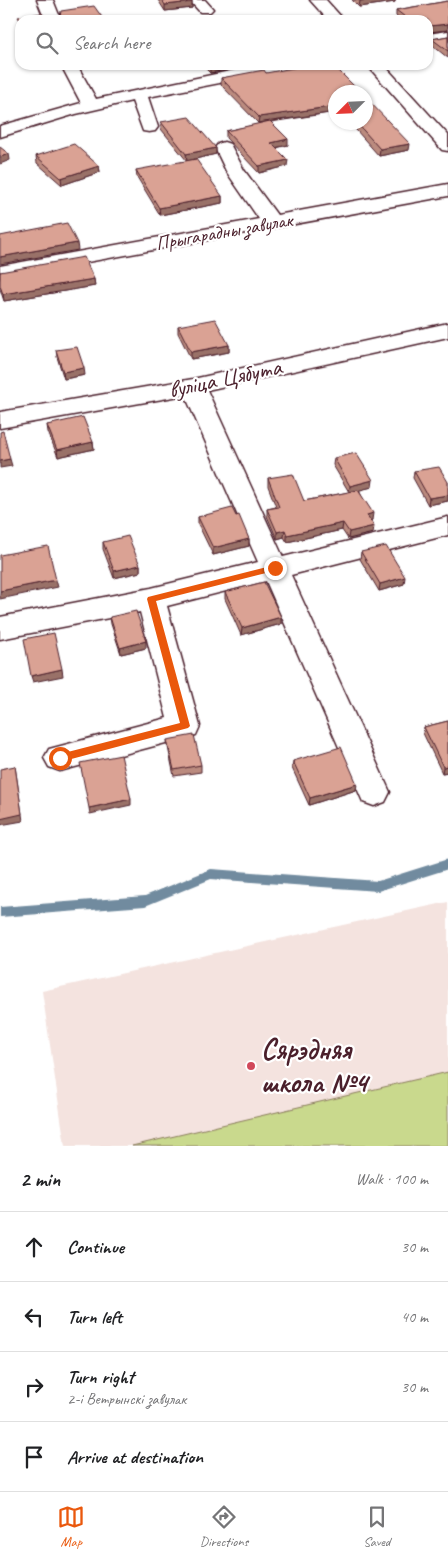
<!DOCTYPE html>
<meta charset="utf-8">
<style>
:root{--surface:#fff;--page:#f2f2f2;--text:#202124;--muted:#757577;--line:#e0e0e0;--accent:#ea580c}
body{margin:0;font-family:Caveat,sans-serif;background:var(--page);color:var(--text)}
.compass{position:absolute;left:328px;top:85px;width:45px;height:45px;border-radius:50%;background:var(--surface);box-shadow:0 1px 4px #0004;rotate:246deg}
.stop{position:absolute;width:15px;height:15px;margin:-11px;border:4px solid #ea580c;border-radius:50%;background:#fff}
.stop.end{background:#ea580c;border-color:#fff;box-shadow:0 1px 5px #0008}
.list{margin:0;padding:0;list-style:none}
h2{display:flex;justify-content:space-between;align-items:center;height:65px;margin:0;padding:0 20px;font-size:21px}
h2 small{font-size:16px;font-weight:400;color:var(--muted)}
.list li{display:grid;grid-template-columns:32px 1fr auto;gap:15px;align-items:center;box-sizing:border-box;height:70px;padding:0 20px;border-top:1px solid var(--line)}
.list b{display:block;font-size:19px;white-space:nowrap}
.list p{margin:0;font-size:16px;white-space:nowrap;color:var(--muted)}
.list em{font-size:16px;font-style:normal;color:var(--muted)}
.icon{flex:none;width:28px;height:28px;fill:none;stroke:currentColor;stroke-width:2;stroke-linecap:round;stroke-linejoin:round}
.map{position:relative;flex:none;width:448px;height:1146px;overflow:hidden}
.search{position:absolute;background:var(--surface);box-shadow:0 1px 4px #0004;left:15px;right:15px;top:15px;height:55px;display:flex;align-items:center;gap:12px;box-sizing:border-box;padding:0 18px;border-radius:15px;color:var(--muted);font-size:19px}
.sheet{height:345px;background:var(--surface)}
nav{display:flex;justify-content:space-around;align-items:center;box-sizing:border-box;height:70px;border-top:1px solid var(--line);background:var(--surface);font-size:14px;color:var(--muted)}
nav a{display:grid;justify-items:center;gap:2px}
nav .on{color:var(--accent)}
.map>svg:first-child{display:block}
.built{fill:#f4e3df}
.green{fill:#c9d98d;stroke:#8a7c5c}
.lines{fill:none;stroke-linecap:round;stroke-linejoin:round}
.stream{fill:#718b9f;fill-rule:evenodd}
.minor-casing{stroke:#4a1f2b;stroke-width:3}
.major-casing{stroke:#4a1f2b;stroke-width:3}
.minor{fill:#fff;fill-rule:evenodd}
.major{fill:#fff;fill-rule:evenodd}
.wall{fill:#bb8b7f;stroke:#4a1f2b}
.shaded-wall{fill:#997168;stroke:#4a1f2b}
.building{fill:#daa294;stroke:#4a1f2b}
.route{fill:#ea580c}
.poi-dot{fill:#d1495b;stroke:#fff;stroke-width:2}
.labels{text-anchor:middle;stroke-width:4.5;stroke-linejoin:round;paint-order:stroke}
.far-street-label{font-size:20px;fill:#4a1f2b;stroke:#fff}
.street-label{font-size:24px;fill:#4a1f2b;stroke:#fff}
.near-poi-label{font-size:29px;font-weight:bold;fill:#4a1f2b;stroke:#fff;text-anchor:start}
</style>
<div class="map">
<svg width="448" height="1146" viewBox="0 0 448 1146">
<rect width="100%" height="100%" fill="#fff"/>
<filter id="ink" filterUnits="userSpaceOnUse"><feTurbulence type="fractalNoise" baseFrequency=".02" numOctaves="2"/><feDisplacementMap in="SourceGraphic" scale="10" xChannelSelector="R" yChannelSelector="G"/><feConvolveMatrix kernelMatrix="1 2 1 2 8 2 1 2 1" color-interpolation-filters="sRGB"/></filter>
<g filter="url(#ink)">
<path class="built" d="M448 902V1146H65L42 991Z"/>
<path class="green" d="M448 1072V1146H132Z"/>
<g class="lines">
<path class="stream" d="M448 859V869L378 891 211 879 145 906 0 917V907L145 896 211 869 378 881Z"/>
<g class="minor-casing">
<path id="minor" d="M37 0H53L61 20H45Z
M189 0H205L213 9 210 12H200Z
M448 31V41L428 44V34Z
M61 65H77L96 99 259 65H294L292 69 286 70 148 97 158 127 155 131 149 132 143 131 132 101 76 114 0 137V126L81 103Z
M224 142 230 144 244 170 277 215 448 184V196L0 278V266L259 219 226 171 215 148 218 144Z
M448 323V337L207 390 283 557 448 517V535L291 575 390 792 385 802 374 806 363 802 266 581 167 606 200 726 196 735 60 771 49 767 44 758 49 749 167 718 140 612 0 639V617L151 588 258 562 185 395 0 428V412L193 379Z"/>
</g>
<g class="major-casing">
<path id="major" d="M310 0H326L344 20H328Z
M367 65H384L448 135V151L442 150Z"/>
</g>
<use href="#minor" class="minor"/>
<use href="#major" class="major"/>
</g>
<path class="wall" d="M158 0H191L192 2V8L165 11Z
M352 0H395V2L359 7Z
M448 1V30L428 32V20H400L396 16V10Z
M448 36V58L432 45V39Z
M202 65H250L210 73Z
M266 73 336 92V112L271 122 288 145 276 148 287 166 259 173 226 138V131L264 123H258L221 85V78Z
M161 122 216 148V154L187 161 161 129Z
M349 122H366L409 150 379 156Z
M36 156 99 166 100 172 62 185 37 163Z
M136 170 222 196V203L160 215 137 177Z
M0 272 94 279 95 286 4 301 0 289Z
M178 326 229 345V352L191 359 178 333Z
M56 350 85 375 64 379 57 357Z
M47 425 93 442 94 449 58 457 48 432Z
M334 458 372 487 359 490 372 520 371 521 373 533 348 539 342 530 287 542 284 537 277 539 267 516V509L276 507 268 486V478L304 501 349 492 333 465Z
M414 471 448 482V501L428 505 413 478Z
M236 516 249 539V546L213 555 198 524V517Z
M103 542 140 565V572L114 578 103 549Z
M361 552 404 584 379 591 360 559Z
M225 592 281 617V624L241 635 225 599Z
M110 617 146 648 121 654 111 624Z
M448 721V772L442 773 423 733 424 727Z
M167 740 201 765V772L174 776 168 747Z
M293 761 356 790 309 805 292 768Z"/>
<path class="shaded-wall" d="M367 0H395V2L359 7 360 1Z
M192 2V8L165 11V5Z
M448 24V30L428 32 429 26Z
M219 65H250L210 73V67Z
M336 106V112L258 123 259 117Z
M288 139V145L270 149 271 143Z
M410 144 409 150 379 156 380 149Z
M216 148V154L187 161 186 154Z
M9 154 10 160 0 164V157Z
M288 160 287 166 259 173V166Z
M99 166 100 172 62 185 61 178Z
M222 196V203L160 215 159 208Z
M77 243 78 250 0 264V257Z
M94 279 95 286 4 301 3 294Z
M229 345V352L191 359V352Z
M84 368 85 375 64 379 63 372Z
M93 442 94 449 58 457 57 450Z
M10 459 12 466 0 468V461Z
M373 480 372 487 349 493 350 486Z
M448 495V501L428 505 429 498Z
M373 513 372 520 366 522 367 515Z
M343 523 342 530 287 542V535Z
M374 526 373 533 348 539 349 532Z
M285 530 284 537 277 539V532Z
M249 539V546L213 555V548Z
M140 565V572L114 578V571Z
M405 577 404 584 379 591 380 584Z
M56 580 58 587 0 599V591Z
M281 617V624L241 635 242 628Z
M146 641V648L121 654 120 648Z
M62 669 63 676 33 682 31 676Z
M15 766 23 821 0 825V819Z
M448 766V772L442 773 443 767Z
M357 784 356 790 309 805 310 798Z
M131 799V805L90 814 89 808Z"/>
<path class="building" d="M162 0H191L192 2 165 5Z
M448 1V24L429 26 428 29V20H409L396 10Z
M94 6 104 20H20L18 17 42 13 44 16H60L61 11Z
M448 36V51L432 39Z
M208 65H219L210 67Z
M309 65H333L360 92H336V106L259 117 221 78 264 70 266 73Z
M366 98 410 144 380 149 356 122H366Z
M189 117 216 148 186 154 161 122Z
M270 121 288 139 271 143 288 160 259 166 226 131Z
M74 144 99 166 61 178 36 156Z
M0 147 9 154 0 157Z
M196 159 222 196 159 208 136 170Z
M67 223 77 243 0 257V236Z
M84 257 94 279 3 294 0 286V272Z
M215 319 229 345 191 352 178 326Z
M77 347 84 368 63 372 56 350Z
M83 417 93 442 57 450 47 425Z
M3 431 10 459 0 461V432Z
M356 453 373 480 350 486 334 458Z
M439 467 448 482V495L429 498 414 471Z
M293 474 304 501 358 490 373 513 367 515 374 526 349 532 343 523 287 535 285 530 277 532 267 509 279 507 268 478Z
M232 508 236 516 239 515 249 539 213 548 198 517Z
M128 536 140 565 114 571 103 542Z
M48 546 56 580 0 591V555Z
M386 546 405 577 380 584 361 552Z
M264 582 281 617 242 628 225 592Z
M136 611 146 641 120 648 110 617Z
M54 633 62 669 31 676 24 639Z
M448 721V766L443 767 424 727Z
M194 735 201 765 174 770 167 740Z
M341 747 357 784 310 798 293 761Z
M121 755 131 799 89 808 80 763Z
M15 766 22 814 0 819V769Z"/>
</g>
<path class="route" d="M275 565 278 566V570L156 601 190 726 188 728 60 762 56 761 55 758 60 754 180 723 147 599 148 597Z"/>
<circle class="poi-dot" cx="251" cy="1066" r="5"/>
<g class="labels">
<g class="far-street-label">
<text transform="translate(224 231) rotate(-10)" y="7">Прыгарадны завулак</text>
</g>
<g class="street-label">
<text transform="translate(225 378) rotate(-12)" y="8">вуліца Цябута</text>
</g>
<g class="near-poi-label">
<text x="261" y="1059">Сярэдняя<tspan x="261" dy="33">школа №4</tspan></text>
</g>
</g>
</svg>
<svg class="compass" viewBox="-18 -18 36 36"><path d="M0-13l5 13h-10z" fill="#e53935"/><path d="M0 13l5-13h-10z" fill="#757577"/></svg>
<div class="stop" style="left:60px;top:758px"></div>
<div class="stop end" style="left:275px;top:568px"></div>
<div class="search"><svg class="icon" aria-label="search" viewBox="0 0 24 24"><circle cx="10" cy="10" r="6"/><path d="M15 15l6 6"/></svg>Search here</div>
</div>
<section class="sheet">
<h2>2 min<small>Walk · 100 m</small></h2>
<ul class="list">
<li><svg class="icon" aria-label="ahead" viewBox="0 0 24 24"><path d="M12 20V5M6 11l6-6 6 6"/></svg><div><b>Continue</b></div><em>30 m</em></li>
<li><svg class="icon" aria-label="left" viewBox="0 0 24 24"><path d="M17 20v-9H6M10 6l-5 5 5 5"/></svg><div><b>Turn left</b></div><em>40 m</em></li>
<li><svg class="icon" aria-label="right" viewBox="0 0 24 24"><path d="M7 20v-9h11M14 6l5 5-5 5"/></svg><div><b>Turn right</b><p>2-і Ветрынскі завулак</p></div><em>30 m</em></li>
<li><svg class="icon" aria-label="arrive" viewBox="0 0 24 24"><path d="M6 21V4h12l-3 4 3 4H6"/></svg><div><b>Arrive at destination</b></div></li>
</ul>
</section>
<nav>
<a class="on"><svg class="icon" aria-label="map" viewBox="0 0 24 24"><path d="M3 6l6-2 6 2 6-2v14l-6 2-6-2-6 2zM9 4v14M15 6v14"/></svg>Map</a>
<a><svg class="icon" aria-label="directions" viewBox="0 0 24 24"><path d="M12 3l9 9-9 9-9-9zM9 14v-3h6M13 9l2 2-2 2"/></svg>Directions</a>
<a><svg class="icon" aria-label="saved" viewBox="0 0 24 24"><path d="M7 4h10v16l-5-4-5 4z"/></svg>Saved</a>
</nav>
